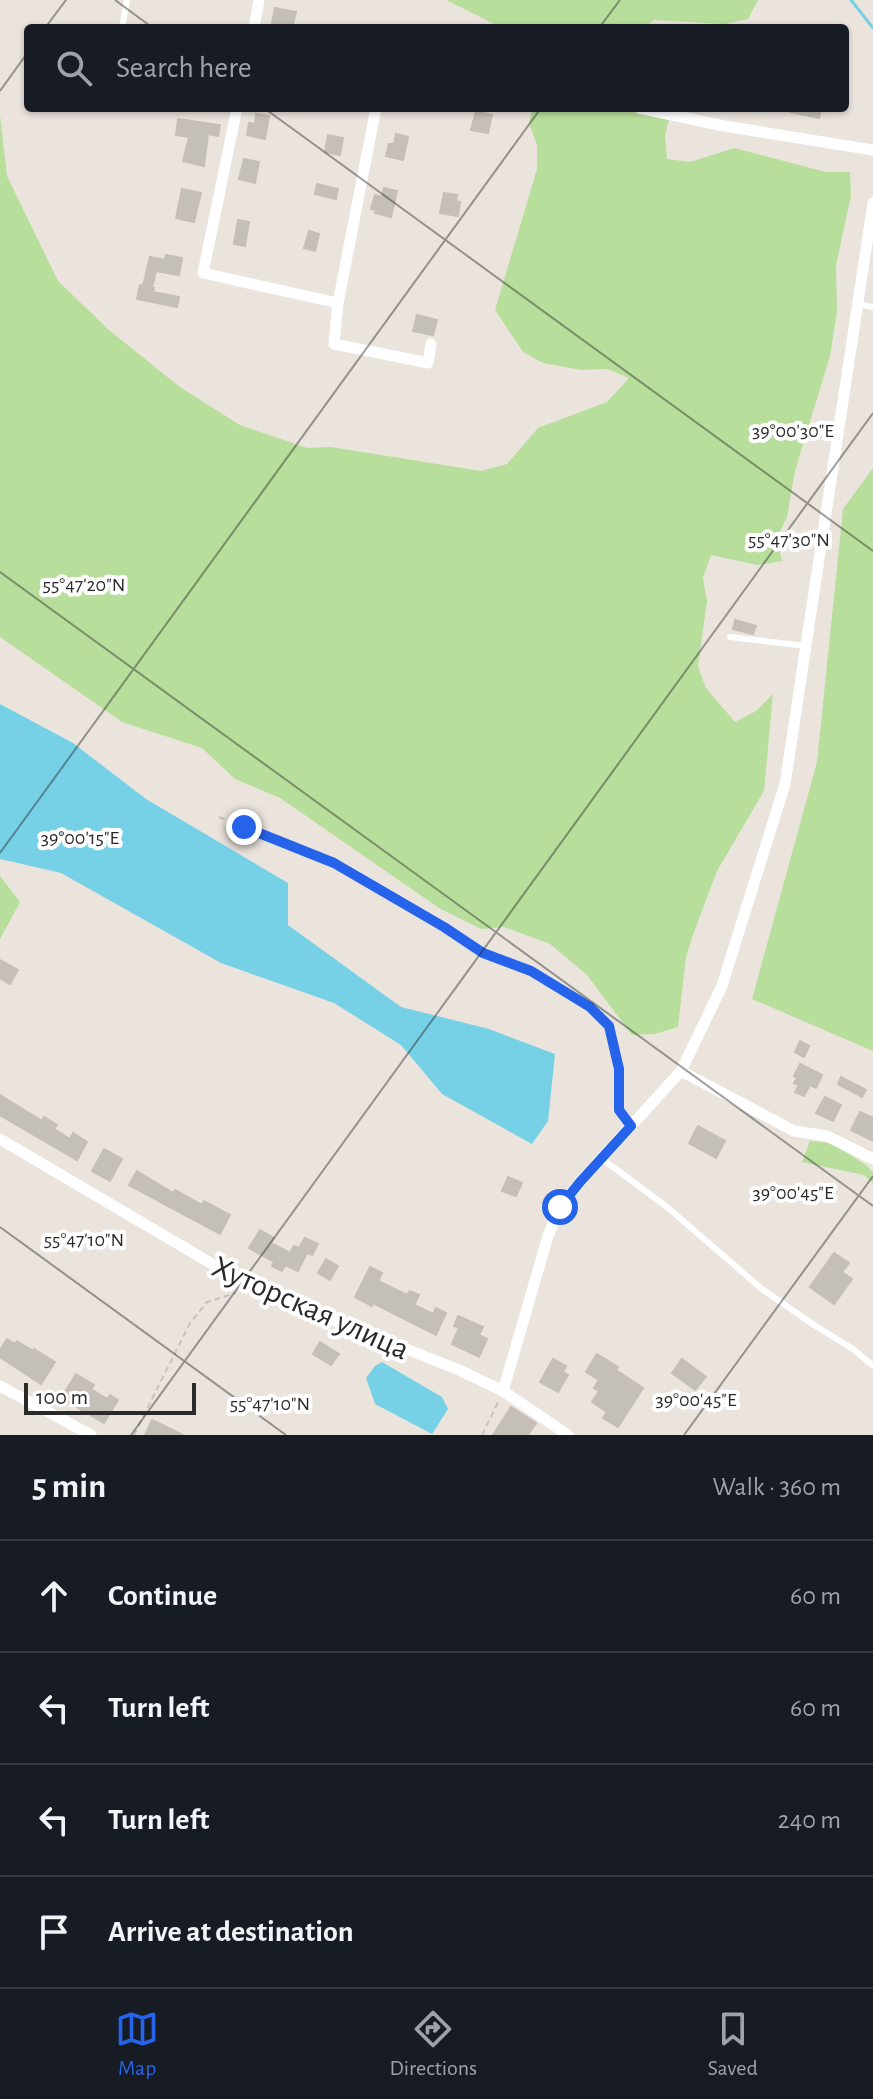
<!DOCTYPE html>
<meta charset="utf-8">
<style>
:root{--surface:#171b24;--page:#242831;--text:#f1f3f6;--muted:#9ea1a6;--line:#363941;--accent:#2563eb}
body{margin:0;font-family:"Alegreya Sans",sans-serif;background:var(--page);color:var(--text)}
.scale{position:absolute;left:24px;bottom:20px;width:172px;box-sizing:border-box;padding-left:8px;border:4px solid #2a2a2a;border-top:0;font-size:22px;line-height:28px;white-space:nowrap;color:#2a2a2a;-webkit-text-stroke:6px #fff;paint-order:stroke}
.stop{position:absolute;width:24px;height:24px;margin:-18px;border:6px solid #2563eb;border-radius:50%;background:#fff}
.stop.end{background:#2563eb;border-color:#fff;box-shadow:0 2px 8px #0008}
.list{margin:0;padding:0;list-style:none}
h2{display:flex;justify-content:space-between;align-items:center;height:104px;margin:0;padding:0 32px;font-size:34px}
h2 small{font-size:26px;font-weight:400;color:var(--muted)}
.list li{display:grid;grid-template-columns:52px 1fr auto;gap:24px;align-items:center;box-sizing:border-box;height:112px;padding:0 32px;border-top:2px solid var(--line)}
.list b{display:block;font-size:30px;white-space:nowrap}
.list em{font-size:26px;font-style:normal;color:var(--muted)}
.icon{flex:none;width:44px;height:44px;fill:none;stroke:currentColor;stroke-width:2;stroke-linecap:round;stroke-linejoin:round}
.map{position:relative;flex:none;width:873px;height:1435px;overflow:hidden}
.search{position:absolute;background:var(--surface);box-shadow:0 2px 6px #0004;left:24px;right:24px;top:24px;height:88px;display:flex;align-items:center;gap:20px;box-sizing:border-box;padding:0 28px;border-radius:8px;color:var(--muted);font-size:30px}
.sheet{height:552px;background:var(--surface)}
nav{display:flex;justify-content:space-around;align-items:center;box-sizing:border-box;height:112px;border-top:2px solid var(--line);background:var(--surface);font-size:22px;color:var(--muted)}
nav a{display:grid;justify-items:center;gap:4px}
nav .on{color:var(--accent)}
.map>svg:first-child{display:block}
.green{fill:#b8de9c}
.water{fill:#76d1e7}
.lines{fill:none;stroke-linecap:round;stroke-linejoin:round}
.stream{stroke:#76d1e7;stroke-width:3}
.building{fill:#c4bfb8;stroke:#c6bfb6;stroke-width:2}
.path{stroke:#c3c3c3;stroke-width:2;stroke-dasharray:6 4;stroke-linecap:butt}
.lane{stroke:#fff;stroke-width:6}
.street{stroke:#fff;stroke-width:11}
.route{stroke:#2563eb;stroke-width:10}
.ticks{fill:none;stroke:#2a2a2a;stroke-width:2;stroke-opacity:0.45}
.labels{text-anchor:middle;stroke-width:8;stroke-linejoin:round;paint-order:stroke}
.street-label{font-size:32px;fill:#2a2a2a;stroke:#fff}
.ticks-label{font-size:20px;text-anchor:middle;fill:#2a2a2a;stroke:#fff;stroke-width:8;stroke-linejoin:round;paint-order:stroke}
</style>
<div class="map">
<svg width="873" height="1435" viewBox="0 0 873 1435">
<rect width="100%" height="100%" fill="#ebe4dd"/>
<path class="green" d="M446 0H758L748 19 725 24 654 20 643 28H502Z
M532 108H672L665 135 667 159 690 162 734 148 826 172H850L851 196 836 265 837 311 830 356 795 471 787 517 777 538 782 561 757 565 711 555 703 578 707 601 698 667 706 688 735 722 756 711 773 694 764 791 717 871 693 935 686 957 678 1027 655 1034 632 1035 587 975 550 944 504 927 481 929 439 908 280 798 235 779 202 748 122 722 0 637V115L7 176 58 281 109 330 180 387 240 425 307 448 331 447 481 471 507 464 538 428 607 402 629 378 607 369 581 370 543 363 523 352 495 310 537 169V145L529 123Z
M873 468V1051L752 999 817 762 843 509Z
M0 876 20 902 0 939Z
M810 1141 831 1143 866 1165 873 1173V1183L864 1175 802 1162Z"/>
<path class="water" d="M0 704 73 743 146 799 288 883V925L401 1007 489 1029 555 1054 548 1121 532 1144 442 1094 401 1045 334 1003 221 963 61 873 0 859Z
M382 1362 442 1397 448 1409 432 1434 375 1404 366 1378 375 1366Z"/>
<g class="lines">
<path class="stream" d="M851 0 873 28"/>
</g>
<path class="building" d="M275 8 296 12 292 28H271Z
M791 108H821L819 118 790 112Z
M476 111 492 115 488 133 471 130Z
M256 114 269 116 265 139 247 135 249 123 255 124Z
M178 119 220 125 218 136 208 134 204 166 183 161 189 137 176 135Z
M396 134 408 137 403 160 386 156 389 144H394Z
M328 135 343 138 340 155 325 152Z
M244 159 259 162 255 183 239 179Z
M317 184 338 189 336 199 315 194Z
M384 188 397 191 391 217 375 213 376 210 371 209 375 195 382 197Z
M182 189 201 193 194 222 176 218Z
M444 193 457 195 456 201 460 202 458 216 440 213Z
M238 220 249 222 245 246 234 244Z
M309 231 319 234 315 251 304 248Z
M166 255 182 258 179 275 156 271 152 288H154L153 292 179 297 177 307 137 299 140 285 143 286 150 257 165 260Z
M417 315 437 320 433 335 413 331Z
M735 620 756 626 753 634 733 629Z
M0 960 18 970 10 984 0 978Z
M800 1041 809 1046 804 1057 795 1052Z
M800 1064 822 1075 816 1088 810 1085 804 1096 795 1092 799 1085 794 1083 797 1078 794 1076Z
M841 1077 866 1090 862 1097 838 1084Z
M0 1095 42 1121 44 1117 57 1125 54 1129 70 1139 73 1133 87 1142 77 1160 0 1115Z
M825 1097 841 1105 833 1121 816 1113Z
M860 1112 873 1118V1141L851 1130Z
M698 1126 725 1141 716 1158 689 1143Z
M104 1149 122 1159 110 1181 92 1171Z
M137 1171 173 1193 175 1190 202 1205 204 1201 230 1215 220 1234 129 1185Z
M508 1177 522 1183 516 1196 502 1191Z
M260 1230 274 1238 271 1243 290 1253 294 1246 299 1248 305 1238 318 1244 312 1255 307 1253 298 1271 285 1265 282 1271 272 1266 274 1262 249 1248Z
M834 1253 849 1263 842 1272 852 1279 834 1304 810 1287Z
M326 1259 338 1266 330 1280 318 1273Z
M370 1267 382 1273 378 1281 407 1295 410 1291 419 1295 414 1305 433 1314 436 1308 446 1313 436 1335 373 1303 372 1306 355 1297Z
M458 1316 483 1327 479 1335 487 1339 479 1357 452 1344 459 1328 454 1326Z
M7 1339 15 1344 17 1341 33 1351 34 1349 55 1362 41 1384 0 1357V1350Z
M320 1342 339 1354 331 1365 313 1354Z
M597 1354 618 1367 616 1370 643 1388 618 1427 603 1418 607 1412 592 1402 599 1391 594 1388 599 1380 586 1372Z
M553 1359 566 1366 563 1372 568 1375 558 1392 540 1382Z
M682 1359 706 1377 695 1390 672 1373Z
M76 1374 94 1385 91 1389 107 1399 110 1395 118 1400 104 1423 61 1398Z
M511 1407 536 1423 528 1435H493Z
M152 1420 183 1435H145Z"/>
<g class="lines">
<path class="path" d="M219 817 334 863 444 927 483 953 531 971 590 1007 609 1026 619 1069V1110L623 1115
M134 1435 190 1323 207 1302 236 1293
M482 1435 499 1400"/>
<path class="lane" d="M122 28 127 0
M858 304 873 307
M730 637 806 646
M601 1158 667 1207 762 1289 814 1325 853 1349 873 1366"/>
<path class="street" d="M254 28 259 0
M237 108 203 273 338 303
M376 108 338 303 334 344 428 363 431 344
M639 108 724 126 873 150
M681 1071 794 1131 827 1136 873 1159
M0 1139 253 1288 459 1370 503 1391 568 1435
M0 1386 91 1435
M503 1391 548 1236 560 1207 580 1182 681 1071 722 986 785 784 873 203"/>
</g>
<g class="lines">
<path class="route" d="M244 827 334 863 444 927 483 953 531 971 590 1007 609 1026 619 1069V1110L631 1126 580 1182 560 1207"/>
</g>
<path class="ticks" d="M115 0 153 28M45 28 66 0M599 28 620 0M0 91 28 52M264 108 873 551M0 572 873 1206M0 853 541 108M0 1227 286 1435M131 1435 873 413M684 1435 873 1176"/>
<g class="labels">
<g class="street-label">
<text transform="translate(311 1307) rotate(24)" y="11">Хуторская улица</text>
</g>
</g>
<g class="ticks-label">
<text x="793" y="437">39°00'30"E</text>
<text x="789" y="546">55°47'30"N</text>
<text x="84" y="591">55°47'20"N</text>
<text x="80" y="844">39°00'15"E</text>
<text x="793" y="1199">39°00'45"E</text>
<text x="84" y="1246">55°47'10"N</text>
<text x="696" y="1406">39°00'45"E</text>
<text x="270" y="1410">55°47'10"N</text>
</g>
</svg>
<div class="scale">100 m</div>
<div class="stop" style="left:560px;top:1207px"></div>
<div class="stop end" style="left:244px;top:827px"></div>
<div class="search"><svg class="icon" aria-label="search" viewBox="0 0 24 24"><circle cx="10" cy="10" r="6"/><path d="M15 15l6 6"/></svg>Search here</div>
</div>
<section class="sheet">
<h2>5 min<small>Walk · 360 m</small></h2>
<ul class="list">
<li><svg class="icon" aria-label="ahead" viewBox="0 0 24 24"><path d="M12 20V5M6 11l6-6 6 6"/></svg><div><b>Continue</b></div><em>60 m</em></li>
<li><svg class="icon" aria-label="left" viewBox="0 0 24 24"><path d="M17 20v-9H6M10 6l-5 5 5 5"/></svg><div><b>Turn left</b></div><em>60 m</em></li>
<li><svg class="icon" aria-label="left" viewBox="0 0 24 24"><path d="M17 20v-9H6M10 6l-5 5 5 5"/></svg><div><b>Turn left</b></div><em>240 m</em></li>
<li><svg class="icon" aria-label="arrive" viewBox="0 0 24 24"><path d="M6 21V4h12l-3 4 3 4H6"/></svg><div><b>Arrive at destination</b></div></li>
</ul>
</section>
<nav>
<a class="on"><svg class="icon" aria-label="map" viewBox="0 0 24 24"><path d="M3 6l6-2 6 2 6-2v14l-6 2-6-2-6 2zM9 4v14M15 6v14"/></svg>Map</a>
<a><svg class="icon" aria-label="directions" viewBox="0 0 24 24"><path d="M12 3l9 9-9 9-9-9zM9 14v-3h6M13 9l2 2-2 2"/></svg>Directions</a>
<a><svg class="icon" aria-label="saved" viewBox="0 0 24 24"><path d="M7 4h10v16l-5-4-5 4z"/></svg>Saved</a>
</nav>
